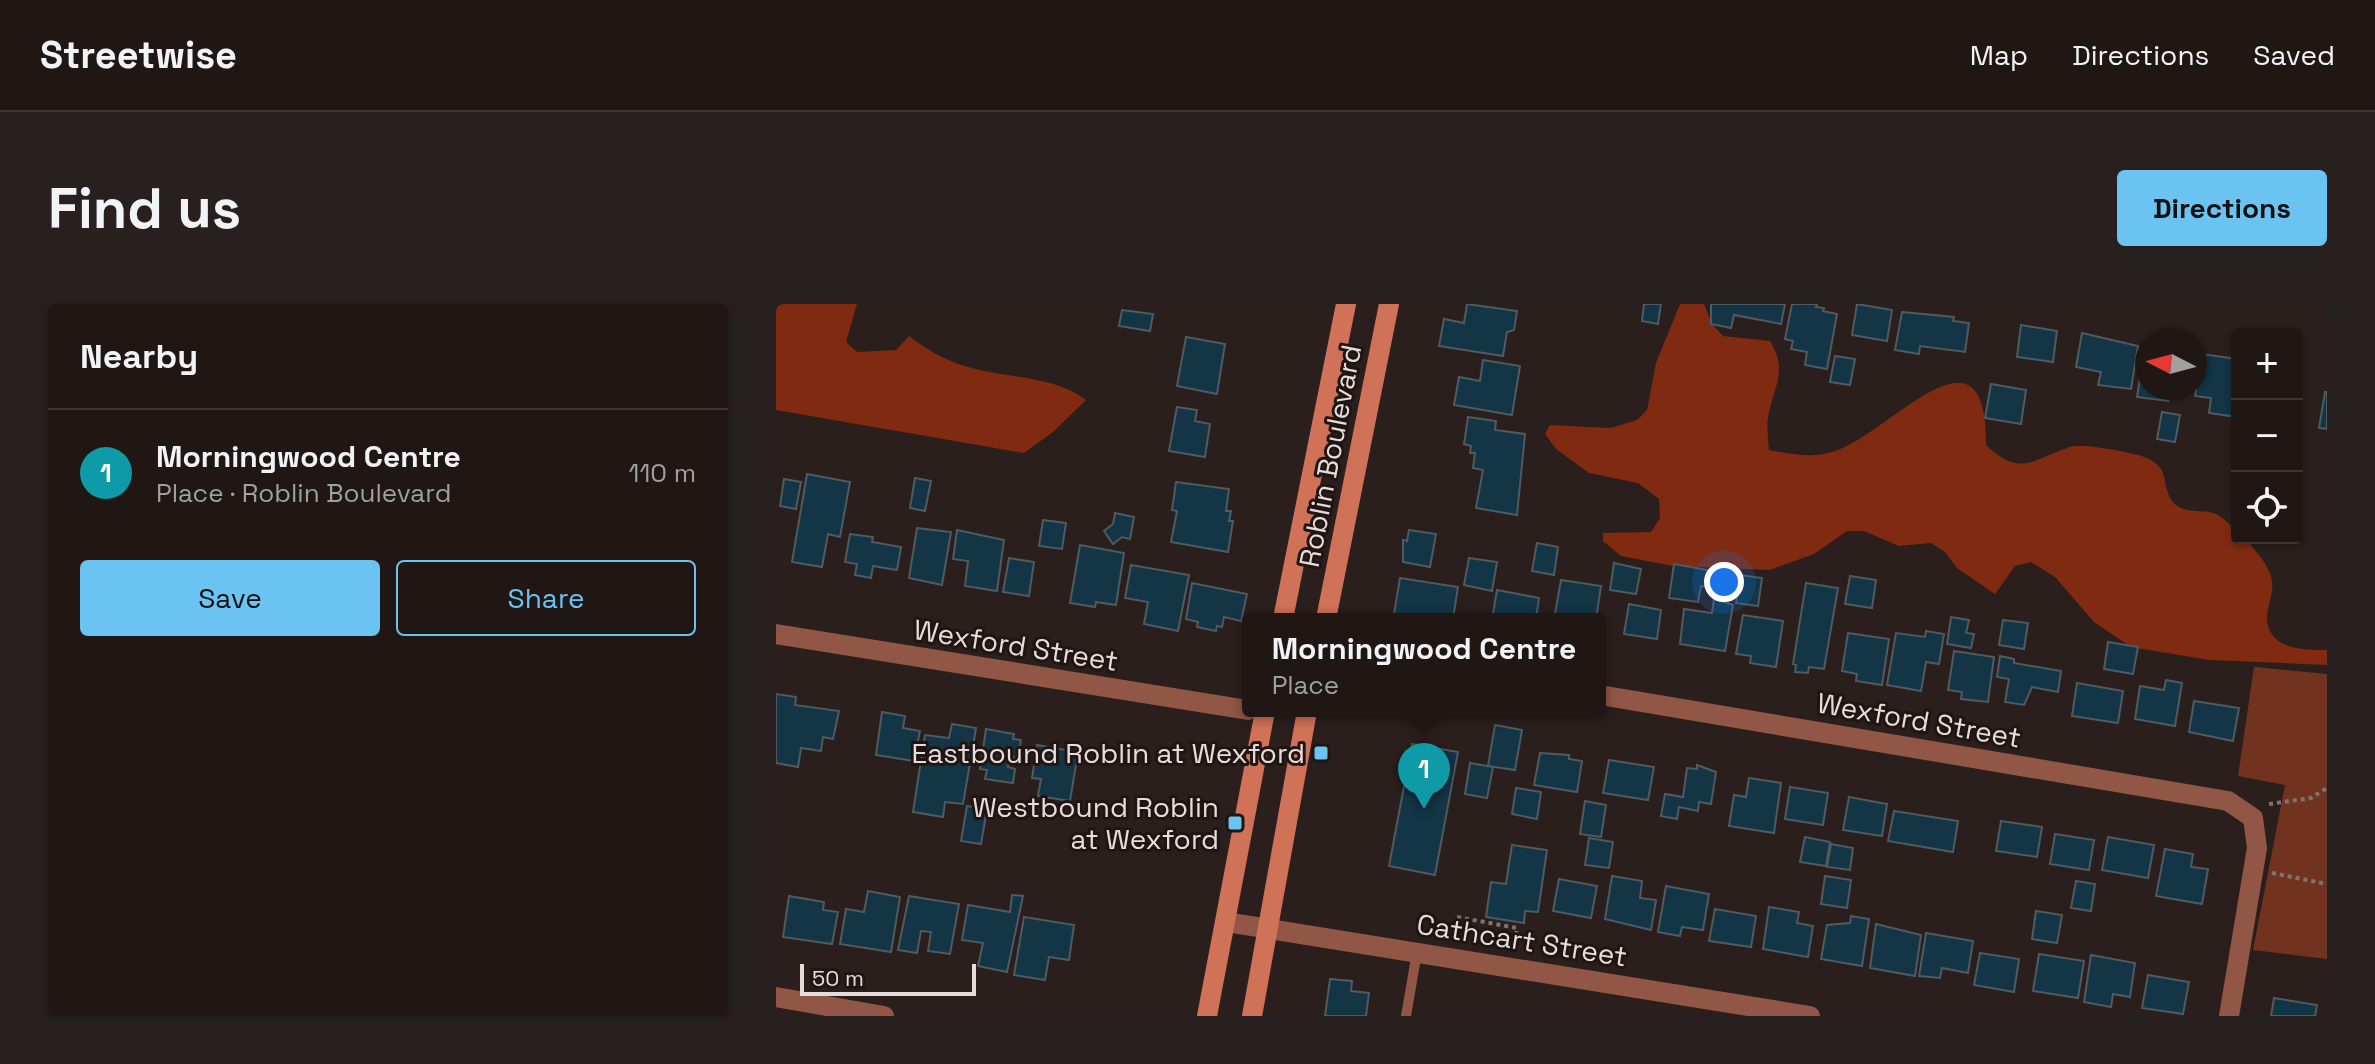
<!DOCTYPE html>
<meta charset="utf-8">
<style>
:root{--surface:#201715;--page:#28201e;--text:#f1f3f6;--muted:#a29fa0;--line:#3d3634;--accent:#6ac3f1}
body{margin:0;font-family:"Space Grotesk",sans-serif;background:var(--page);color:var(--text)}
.controls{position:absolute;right:24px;top:24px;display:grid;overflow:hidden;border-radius:8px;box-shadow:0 2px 6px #0004}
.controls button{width:72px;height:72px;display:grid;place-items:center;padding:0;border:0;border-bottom:2px solid var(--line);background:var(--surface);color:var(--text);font:40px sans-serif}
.compass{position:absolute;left:1359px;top:24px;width:72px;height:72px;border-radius:50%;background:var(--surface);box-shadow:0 2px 6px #0004;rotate:276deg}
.scale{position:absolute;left:24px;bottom:20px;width:176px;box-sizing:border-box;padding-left:8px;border:4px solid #e5dddb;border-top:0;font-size:22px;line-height:28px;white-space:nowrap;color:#e5dddb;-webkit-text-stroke:6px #201512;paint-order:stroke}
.you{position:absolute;left:948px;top:278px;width:28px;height:28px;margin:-20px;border:6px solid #fff;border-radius:50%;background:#1a73e8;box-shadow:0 0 0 12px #1a73e833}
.badge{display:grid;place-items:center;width:52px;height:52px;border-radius:50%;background:var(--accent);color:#fff;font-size:26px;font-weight:700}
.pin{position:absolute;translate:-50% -66px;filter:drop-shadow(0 2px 4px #0008)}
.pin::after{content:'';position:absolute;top:42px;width:28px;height:24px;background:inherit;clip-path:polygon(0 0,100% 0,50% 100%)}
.popup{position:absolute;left:466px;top:309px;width:364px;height:104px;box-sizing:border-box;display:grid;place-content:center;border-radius:8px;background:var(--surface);filter:drop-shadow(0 2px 6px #0005);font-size:26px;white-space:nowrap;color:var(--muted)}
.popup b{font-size:30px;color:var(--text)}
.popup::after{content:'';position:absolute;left:50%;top:100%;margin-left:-16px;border:16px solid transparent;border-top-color:var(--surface)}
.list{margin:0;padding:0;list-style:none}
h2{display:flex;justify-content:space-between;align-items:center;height:104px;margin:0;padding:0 32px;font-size:34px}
h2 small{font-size:26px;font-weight:400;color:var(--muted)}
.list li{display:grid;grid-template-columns:52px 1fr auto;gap:24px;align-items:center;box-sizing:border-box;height:128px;padding:0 32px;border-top:2px solid var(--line)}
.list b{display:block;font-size:30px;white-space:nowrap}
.list p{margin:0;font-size:26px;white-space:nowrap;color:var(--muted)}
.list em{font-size:26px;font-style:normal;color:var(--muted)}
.actions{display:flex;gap:16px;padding:24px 32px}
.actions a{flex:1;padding:18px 0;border:2px solid var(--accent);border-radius:8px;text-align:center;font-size:28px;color:var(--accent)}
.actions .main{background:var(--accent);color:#111}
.icon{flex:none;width:44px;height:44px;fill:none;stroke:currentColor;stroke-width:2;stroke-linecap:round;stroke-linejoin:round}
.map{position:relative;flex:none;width:1551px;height:712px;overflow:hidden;border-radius:8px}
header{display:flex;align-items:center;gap:48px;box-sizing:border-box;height:112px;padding:0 40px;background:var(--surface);border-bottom:2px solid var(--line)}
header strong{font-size:38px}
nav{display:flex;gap:44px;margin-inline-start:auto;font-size:28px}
.intro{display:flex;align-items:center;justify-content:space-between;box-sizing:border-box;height:192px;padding:0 48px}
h1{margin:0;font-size:56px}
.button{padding:20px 36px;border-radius:8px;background:var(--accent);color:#111;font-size:28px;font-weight:700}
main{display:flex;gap:48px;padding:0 48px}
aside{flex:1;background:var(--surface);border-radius:8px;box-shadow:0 2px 6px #0004}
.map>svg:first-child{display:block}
.green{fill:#723220}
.forest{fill:#802a11}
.building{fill:#133546;stroke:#4f5a61;stroke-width:2}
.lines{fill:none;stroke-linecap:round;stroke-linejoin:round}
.path{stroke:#7e7572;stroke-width:4;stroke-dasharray:4 4;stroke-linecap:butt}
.lane{stroke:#915646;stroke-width:10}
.street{stroke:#915646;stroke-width:20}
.secondary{stroke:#d07258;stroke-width:20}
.poi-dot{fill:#6ac3f1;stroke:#201512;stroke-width:3}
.labels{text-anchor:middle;stroke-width:6;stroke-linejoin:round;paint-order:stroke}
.street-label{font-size:28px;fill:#e5dddb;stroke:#201512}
.poi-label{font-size:28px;fill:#e5dddb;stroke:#201512;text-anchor:end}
</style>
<header>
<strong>Streetwise</strong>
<nav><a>Map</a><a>Directions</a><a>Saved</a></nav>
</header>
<div class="intro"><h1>Find us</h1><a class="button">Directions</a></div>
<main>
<aside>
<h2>Nearby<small></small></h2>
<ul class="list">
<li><span class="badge" style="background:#0f9aa8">1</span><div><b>Morningwood Centre</b><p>Place · Roblin Boulevard</p></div><em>110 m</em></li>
</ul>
<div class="actions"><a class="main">Save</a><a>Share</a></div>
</aside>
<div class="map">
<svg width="1551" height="712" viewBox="0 0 1551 712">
<rect width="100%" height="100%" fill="#2a1f1c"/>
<path class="green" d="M1478 363 1551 370V655L1477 646 1509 481 1462 472Z"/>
<path class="forest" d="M0 0H81L70 38 81 48 120 46 133 32C150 45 168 56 189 62 228 75 275 70 310 96L277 128 248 149 0 106Z
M904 0H928L936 20 947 32 994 37C1011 65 1000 79 993 108 990 119 992 134 993 146 1016 150 1036 155 1059 147 1116 128 1211 7 1210 141 1245 175 1258 154 1294 143 1306 139 1348 147 1362 151 1398 162 1383 177 1396 197 1406 210 1423 205 1437 209 1445 211 1454 221 1461 227V234H1469C1478 246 1494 261 1496 277 1498 289 1491 302 1491 315 1493 346 1528 346 1551 346V361L1433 356 1355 343 1318 318 1279 273 1255 258 1239 262 1219 290 1181 264 1169 248 1155 239 1123 242 1088 227H1071L1038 250 994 266 897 262 845 252 827 237V229L875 228 884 214 883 195 862 179 813 169 780 145 769 130 774 121 835 124 861 116 871 106 880 59Z"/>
<path class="building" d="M691 0 741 7 738 26 731 28 727 52 663 42 668 15 688 19Z
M868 0H885L882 20 866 17Z
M935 0H1009L1005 20 958 11 955 24 935 20Z
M1016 0H1041L1040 3 1048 4 1047 7 1061 10 1051 65 1029 61 1031 48 1015 45 1017 37 1009 35Z
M1081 0 1116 6 1111 37 1076 31Z
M346 6 377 10 374 27 343 22Z
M1126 8 1178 13 1177 17 1193 19 1189 48 1144 42 1143 50 1119 46Z
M1245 21 1281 27 1277 58 1241 53Z
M1306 29 1362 42 1355 85 1322 81 1325 68 1300 63Z
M410 33 449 40 441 90 401 82Z
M1369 42 1371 84H1394L1392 97 1361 93Z
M1426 50 1461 55V113L1433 109 1435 94 1419 92Z
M1059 52 1079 55 1074 81 1054 78Z
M707 56 744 62 736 111 678 101 683 73 704 77Z
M1215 80 1250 86 1245 120 1209 114Z
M1549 88H1551V125L1543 124Z
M401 103 421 106 419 117 434 120 429 153 393 147Z
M1386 108 1404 111 1399 138 1381 135Z
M692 113 720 117 719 126 749 130 741 211 700 204 707 166 697 164 699 149H694L695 142 688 140Z
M31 170 74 178 64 233 52 230 46 263 16 258Z
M139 174 155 177 149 207 134 204Z
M8 175 25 178 20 205 4 202Z
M400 178 453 185 450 207H455L453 217H457L452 248 395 238 401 207 396 206Z
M339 209 358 213 354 235 346 233 337 240 328 227 337 220Z
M267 216 290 219 286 245 263 242Z
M141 224 175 228 166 281 133 274Z
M181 226 228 236 221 287 189 282 192 257 177 255Z
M633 226 660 230 654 263 627 258V236L631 237Z
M74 230 97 233 96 238 125 243 121 266 97 262 95 274 79 271 81 260 69 258Z
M761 239 782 243 778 271 756 267Z
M304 241 348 249 340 301 320 298 319 303 294 299Z
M233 254 258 258 253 292 227 288Z
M693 254 721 258 716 287 688 281Z
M838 259 865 265 860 290 834 286Z
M898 260 937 267 934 283 925 282 922 298 893 294Z
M355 261 413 271 402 327 368 320 372 298 349 294Z
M964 271 986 274 982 302 960 299Z
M1074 272 1100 276 1096 304 1069 300Z
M624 274 682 283 677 315H637L618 310Z
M785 276 825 282 820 315H778Z
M416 279 471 290 465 317 448 313 446 323 441 322 440 327 421 323 422 318 410 315Z
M1030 279 1062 284 1048 365 1033 363 1032 369 1019 368 1020 361 1017 360Z
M721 286 763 294 760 315H716Z
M938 295 957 301 949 347 904 340 908 305 936 309Z
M853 300 885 306 881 335 848 330Z
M967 311 1007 317 1000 363 974 359 975 352 960 350Z
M1175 313 1193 316 1190 329 1198 330 1195 344 1171 340Z
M1227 316 1252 319 1248 345 1223 341Z
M1150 327 1168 330 1163 360 1150 358 1145 387 1111 381 1120 329 1149 333Z
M1072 329 1113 335 1106 381 1080 377 1081 370 1066 367Z
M1332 338 1362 343 1357 370 1328 365Z
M1178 347 1218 353 1212 398 1185 395 1186 388 1172 386Z
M1224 352 1238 355V359L1285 367 1282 388 1256 383 1248 401 1229 398 1233 375 1221 373Z
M1390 376 1406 379 1399 422 1359 415 1364 382 1388 386Z
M1301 379 1347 387 1342 419 1296 412Z
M0 390 20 393 19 401 63 407 57 435 47 433 45 447 25 444 22 463 0 459Z
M1418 397 1463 404 1457 437 1413 428Z
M106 408 129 412 127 424 144 427 138 457 100 451Z
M176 420 200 424 187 500 169 498 167 513 137 508 149 431 173 434Z
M719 421 746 426 739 466 712 462Z
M210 425 238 430 237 435 245 436 242 454 234 453 232 463 239 465 237 479 209 475 211 466 204 465Z
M636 440 682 448 659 571 613 562Z
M261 441 302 448 294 497 262 492 265 475 256 474Z
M764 449 793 451V455L806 457 801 488 758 481Z
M833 456 878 463 872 496 827 489Z
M694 459 717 463 711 494 689 490Z
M921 461 940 468 935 500 923 498 922 507 903 503 901 515 885 512 889 490 907 493 911 464 921 465Z
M973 474 1005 479 998 529 953 522 958 491 970 493Z
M1014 483 1052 489 1047 521 1009 515Z
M740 484 765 488 761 515 736 510Z
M1073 493 1111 500 1106 532 1067 526Z
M809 497 830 501 825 533 804 530Z
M191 502 211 505 205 540 185 537Z
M1118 507 1182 517 1177 548 1112 537Z
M1225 517 1266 523 1261 553 1220 547Z
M1279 530 1318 536 1313 566 1274 560Z
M1029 533 1054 538 1050 562 1024 558Z
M1332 533 1378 541 1372 574 1326 566Z
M813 534 837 538 833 564 809 561Z
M1055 540 1077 544 1074 566 1051 563Z
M736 541 771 546 762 608 749 607 748 619 710 613 715 578 730 580Z
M1389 545 1417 550 1415 563 1432 565 1426 600 1380 592Z
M836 572 866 577 864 594 880 596 875 626 829 615Z
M1049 572 1075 576 1071 604 1045 600Z
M783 575 821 582 815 614 777 607Z
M1300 577 1319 580 1315 607 1295 604Z
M890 582 933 590 927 626 906 623 904 632 882 628Z
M92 587 124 593 115 648 64 640 70 605 88 608Z
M236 591 247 592 231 668 202 662 207 639 186 636 192 601 234 608Z
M13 592 48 598 47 606 62 608 56 640 7 633Z
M133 592 183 600 174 650 152 647 155 628 145 627 141 649 122 646Z
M993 603 1023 608 1021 619 1037 622 1032 653 987 645Z
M939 605 980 612 975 643 933 637Z
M1260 607 1286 611 1281 639 1256 635Z
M1075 612 1093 615 1086 662 1045 655 1051 621 1074 619Z
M248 613 298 621 293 656 273 653 269 676 238 671Z
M1100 620 1145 631 1139 672 1094 664Z
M1150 629 1197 637 1192 669 1166 664 1164 674 1143 672Z
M1204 649 1243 655 1238 688 1198 681Z
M1263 650 1308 657 1302 694 1257 687Z
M1315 651 1359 659 1354 693 1337 690 1335 703 1308 698Z
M1372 671 1413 678 1407 710 1366 704Z
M554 675 576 677 575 687 593 689 590 712H549Z
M1498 694 1541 701 1539 712H1495Z"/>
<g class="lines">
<path class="path" d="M1493 500 1535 494 1551 484
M1496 569 1551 580
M681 613 741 624 738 644"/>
<path class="lane" d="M630 712 641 648"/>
<path class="street" d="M0 330 472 406
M824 391 1452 497 1477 514 1481 544 1453 712
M450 618 1034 712
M0 693 108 712"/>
<path class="secondary" d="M507 315 570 0
M550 315 613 0
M431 712 489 407
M476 712 531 407"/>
</g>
<g class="poi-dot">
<rect x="537" y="441" width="16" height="16" rx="4"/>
<rect x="451" y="511" width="16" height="16" rx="4"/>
</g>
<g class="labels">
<g class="street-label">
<text transform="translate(554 152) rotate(-79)" y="10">Roblin Boulevard</text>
<text transform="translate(240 341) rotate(9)" y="10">Wexford Street</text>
<text transform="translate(1143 416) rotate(10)" y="10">Wexford Street</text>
<text transform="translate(746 636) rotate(9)" y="10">Cathcart Street</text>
</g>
<g class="poi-label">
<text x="529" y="459">Eastbound Roblin at Wexford</text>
<text x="443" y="513">Westbound Roblin<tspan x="443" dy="32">at Wexford</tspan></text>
</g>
</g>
</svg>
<div class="controls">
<button>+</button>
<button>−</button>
<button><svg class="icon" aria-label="locate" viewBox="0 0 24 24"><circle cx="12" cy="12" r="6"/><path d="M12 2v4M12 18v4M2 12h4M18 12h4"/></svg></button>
</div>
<svg class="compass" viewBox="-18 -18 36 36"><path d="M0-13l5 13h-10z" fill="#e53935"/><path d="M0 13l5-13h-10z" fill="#a29fa0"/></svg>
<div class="scale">50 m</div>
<div class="you"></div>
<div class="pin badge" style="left:648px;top:505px;background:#0f9aa8">1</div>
<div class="popup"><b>Morningwood Centre</b>Place</div>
</div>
</main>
